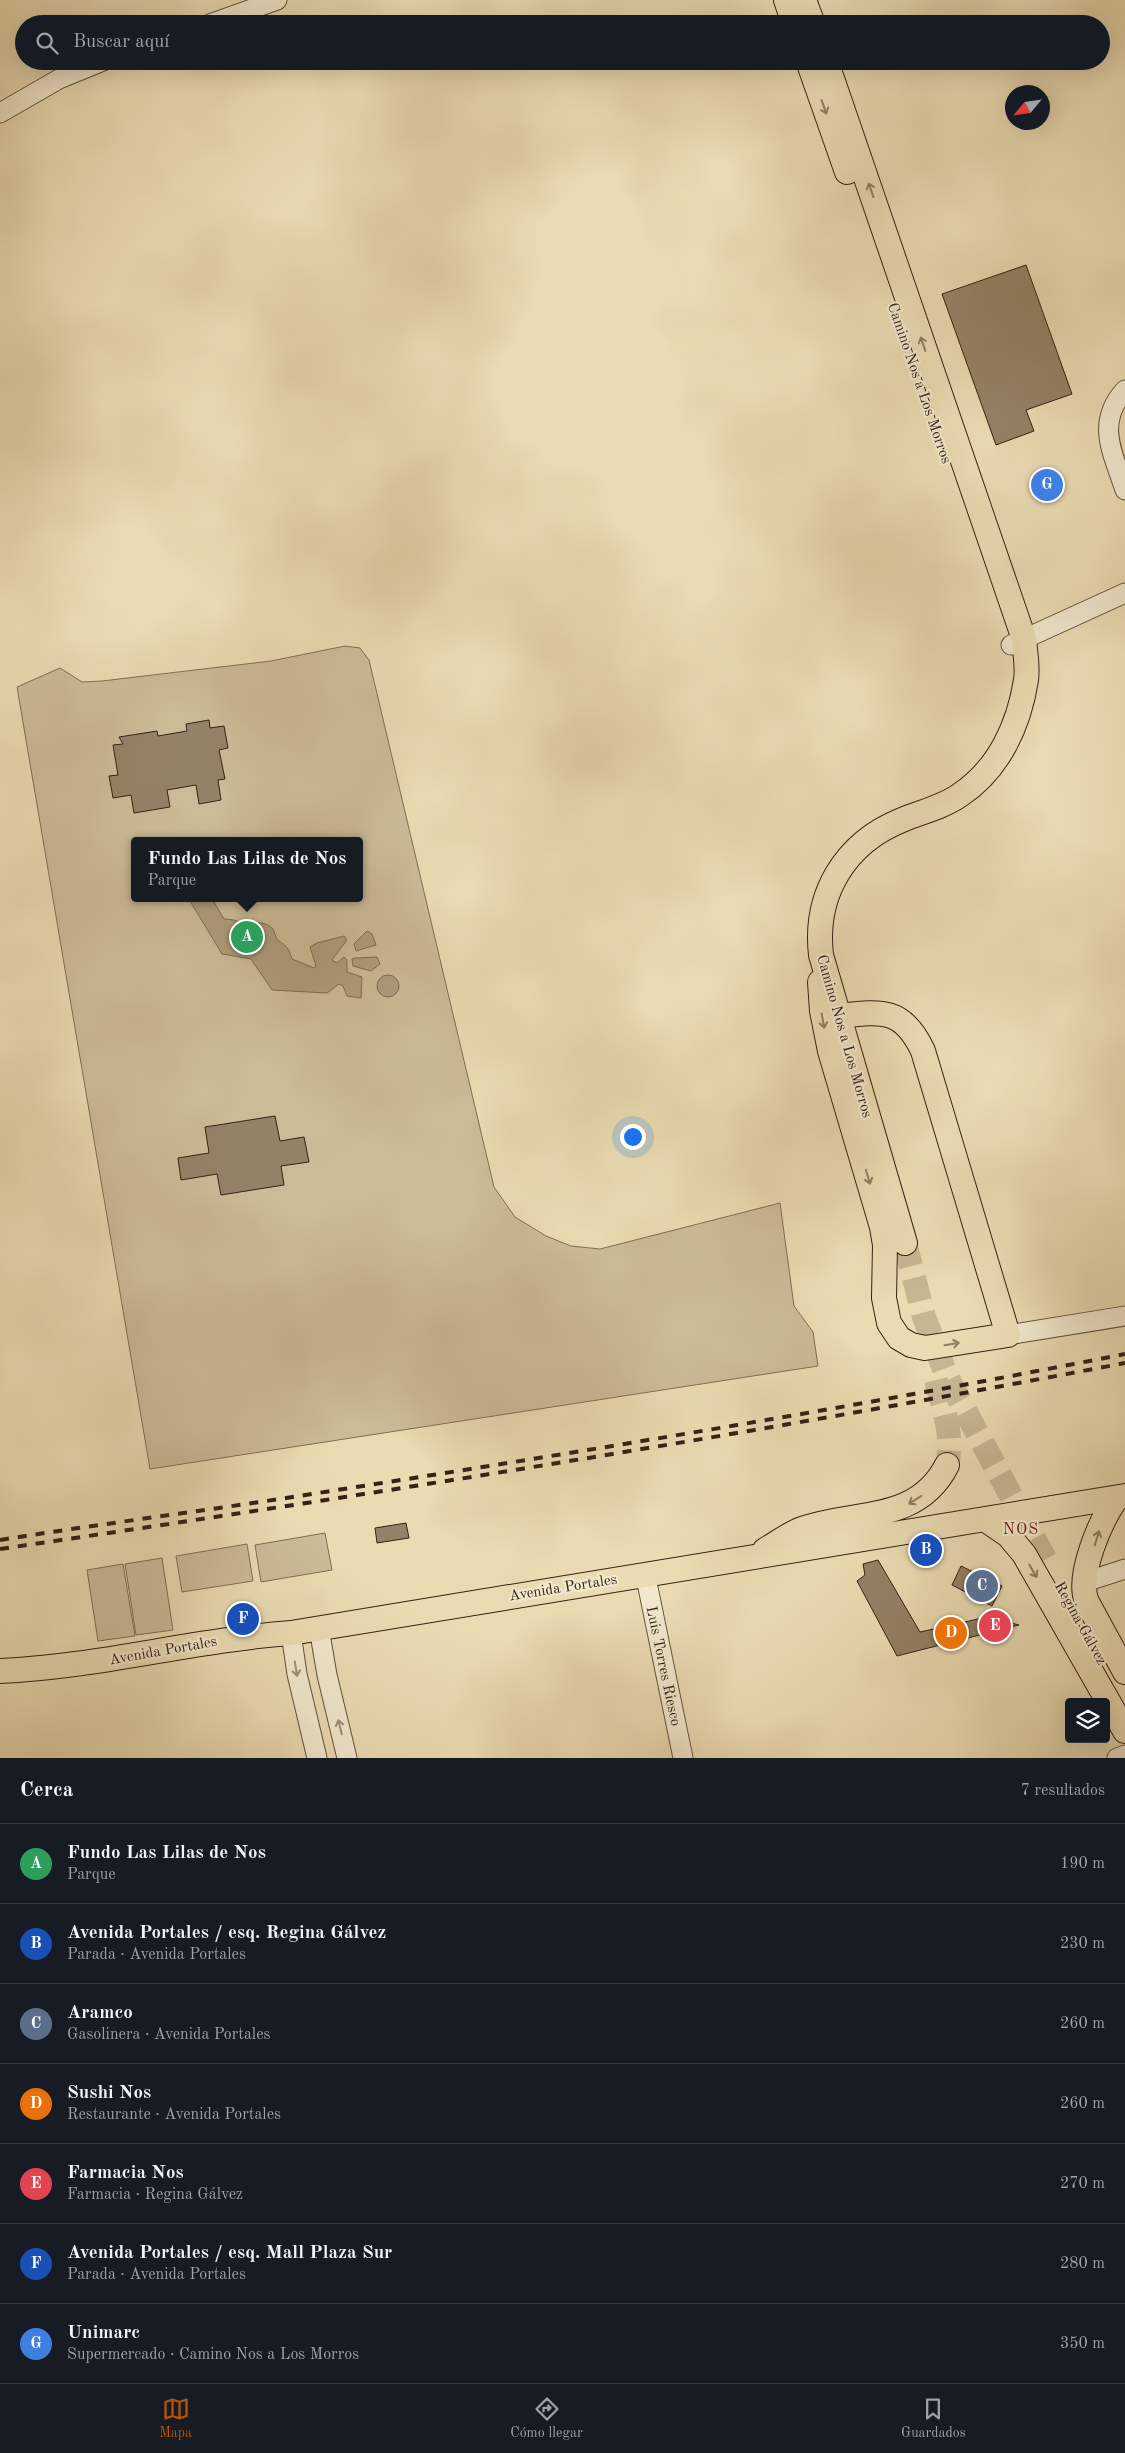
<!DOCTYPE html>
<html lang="es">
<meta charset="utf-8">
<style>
:root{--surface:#171b24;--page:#242831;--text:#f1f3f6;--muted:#9ea1a6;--line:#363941;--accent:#b45309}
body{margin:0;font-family:"Old Standard TT",serif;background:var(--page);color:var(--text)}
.controls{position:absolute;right:15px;bottom:15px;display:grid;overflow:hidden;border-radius:5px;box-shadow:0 5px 20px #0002}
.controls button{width:45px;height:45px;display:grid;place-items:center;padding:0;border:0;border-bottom:1px solid var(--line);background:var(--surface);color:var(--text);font:25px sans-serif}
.compass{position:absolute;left:1005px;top:85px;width:45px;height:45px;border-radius:50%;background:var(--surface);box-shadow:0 5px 20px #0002;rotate:241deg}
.you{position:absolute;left:632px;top:1136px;width:18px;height:18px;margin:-12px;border:4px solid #fff;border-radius:50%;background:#1a73e8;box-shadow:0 0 0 8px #1a73e833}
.badge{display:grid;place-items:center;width:32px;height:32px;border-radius:50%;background:var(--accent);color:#fff;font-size:16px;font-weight:700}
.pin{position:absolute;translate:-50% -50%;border:2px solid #fff;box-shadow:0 1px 5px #0006}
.popup{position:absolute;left:131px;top:837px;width:232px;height:65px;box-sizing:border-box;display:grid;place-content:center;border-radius:5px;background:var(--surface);filter:drop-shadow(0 1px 4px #0005);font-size:16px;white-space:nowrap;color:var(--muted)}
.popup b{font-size:19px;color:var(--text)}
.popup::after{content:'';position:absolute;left:50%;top:100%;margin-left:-10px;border:10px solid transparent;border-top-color:var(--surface)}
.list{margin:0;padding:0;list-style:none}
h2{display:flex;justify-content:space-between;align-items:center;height:65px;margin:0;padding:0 20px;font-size:21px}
h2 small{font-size:16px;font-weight:400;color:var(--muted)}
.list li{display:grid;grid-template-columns:32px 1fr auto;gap:15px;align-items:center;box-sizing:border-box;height:80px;padding:0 20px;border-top:1px solid var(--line)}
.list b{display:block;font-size:19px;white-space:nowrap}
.list p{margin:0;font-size:16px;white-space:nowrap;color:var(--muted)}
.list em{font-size:16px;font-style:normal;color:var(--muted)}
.icon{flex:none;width:28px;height:28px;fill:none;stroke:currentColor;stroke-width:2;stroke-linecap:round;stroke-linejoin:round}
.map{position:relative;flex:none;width:1125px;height:1758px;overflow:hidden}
.search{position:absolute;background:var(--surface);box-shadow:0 5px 20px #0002;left:15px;right:15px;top:15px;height:55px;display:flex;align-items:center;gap:12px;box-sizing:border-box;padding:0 18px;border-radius:28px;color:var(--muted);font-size:19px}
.sheet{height:625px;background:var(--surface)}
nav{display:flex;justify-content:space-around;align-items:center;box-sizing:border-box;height:70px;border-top:1px solid var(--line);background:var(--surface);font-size:14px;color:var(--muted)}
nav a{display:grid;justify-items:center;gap:2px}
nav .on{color:var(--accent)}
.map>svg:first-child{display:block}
.green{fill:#cbbb97;stroke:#806e56;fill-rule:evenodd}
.water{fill:#ad9c7c;stroke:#7d6b52}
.building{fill:#948266;stroke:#362114}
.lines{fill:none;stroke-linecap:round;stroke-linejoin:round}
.major-tunnel{stroke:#c6b692;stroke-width:24;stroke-dasharray:24 12;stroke-linecap:butt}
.minor-casing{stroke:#63503c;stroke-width:21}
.major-casing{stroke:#362114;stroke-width:26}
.minor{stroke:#f1e8cd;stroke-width:19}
.major{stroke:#eadbb2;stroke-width:24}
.rail{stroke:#362114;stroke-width:4;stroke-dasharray:9 9;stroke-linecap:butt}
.oneway{stroke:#907e63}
.oneway2{stroke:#9d8e7a}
.labels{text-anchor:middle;stroke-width:4.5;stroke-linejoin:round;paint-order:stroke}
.street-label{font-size:15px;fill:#362114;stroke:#f1e8cd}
.neighbourhood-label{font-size:16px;letter-spacing:1px;fill:#7a1f14;stroke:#f1e8cd}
</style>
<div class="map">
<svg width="1125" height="1758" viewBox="0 0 1125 1758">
<rect width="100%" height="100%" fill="#eadbb2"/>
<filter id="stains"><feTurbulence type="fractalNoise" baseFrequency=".004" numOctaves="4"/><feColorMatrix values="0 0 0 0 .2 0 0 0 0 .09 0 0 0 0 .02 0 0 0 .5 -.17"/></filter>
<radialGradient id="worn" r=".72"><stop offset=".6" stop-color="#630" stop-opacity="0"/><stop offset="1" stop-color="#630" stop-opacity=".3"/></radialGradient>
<path class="green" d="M345 646 360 648 369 660 494 1187 515 1217 546 1236 571 1246 600 1249 780 1203 794 1306 813 1332 818 1366 150 1469 17 687 60 668 82 682 102 681 271 661ZM134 841H360V898H134Z
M325 1533 332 1570 261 1582 255 1545Z
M247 1544 253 1581 182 1592 176 1556Z
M162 1558 173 1630 136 1635 125 1564Z
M123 1564 135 1636 98 1641 87 1570Z"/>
<path class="water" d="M193 898 214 902 224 919 234 920 246 925C254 921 267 922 273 929 275 932 275 938 278 940 288 948 288 947 292 959L314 968 316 966 310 947 317 943 344 936 347 940 332 960 337 963 344 957 347 960V972L362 977 361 998 347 996 343 986 339 984 327 993 272 990 251 959 222 954 190 901Z
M367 931 372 934 376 945 356 951 354 944Z
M377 957 380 964 371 971 353 966 352 959 355 958Z
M377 986a11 11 0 1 1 22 0a11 11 0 1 1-22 0Z"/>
<path class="building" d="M1026 265 1072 394 1026 410 1034 431 996 445 942 294Z
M209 720 210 728 224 726 228 748 219 750 225 779 218 780 221 800 199 804 196 785 167 790 170 807 134 813 131 795 113 798 109 776 118 775 113 745 123 744 119 737 157 731 158 736 187 731 186 724Z
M275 1116 280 1141 304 1137 309 1162 281 1166 284 1185 221 1195 217 1174 181 1180 178 1158 209 1153 205 1127Z
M406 1523 409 1538 377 1543 375 1528Z
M878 1560 920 1632 987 1617 1019 1625 897 1656 857 1581 865 1575 863 1564Z
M961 1566 1002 1586 992 1606 952 1585Z"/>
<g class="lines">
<path class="major-tunnel" d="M905 1243 924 1317 947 1377 1050 1568
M936 1380C943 1408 954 1435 947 1465"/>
<g class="minor-casing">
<path id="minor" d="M210 24 277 0
M0 113 59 79 103 61
M1125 390C1095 423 1113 453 1125 490
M1011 645 1125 593
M1008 1335 1125 1316
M645 1573 683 1758
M1085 1582 1125 1569
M319 1628 327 1675 347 1758
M291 1633 297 1674 317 1758
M1117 1758 1125 1755"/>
</g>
<g class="major-casing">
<path id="major" d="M786 0 794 24
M804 0 813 24
M808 61 847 172
M826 61 1024 639C1025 652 1028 667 1026 680 1019 725 999 769 960 795 943 807 921 812 902 820 845 843 814 894 821 955L905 1243
M820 982 822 1011 830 1051 882 1227 885 1245 884 1298 889 1323 899 1338 911 1345 925 1348 1008 1335 923 1051C903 1008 882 1011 840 1016
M1117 1498C1101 1518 1076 1577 1087 1602L1125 1672
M986 1520 1008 1535 1024 1554 1125 1731
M765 1550C777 1543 789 1534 802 1529 855 1510 917 1524 947 1465
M0 1671C98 1667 193 1640 291 1633L1125 1496"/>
</g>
<use href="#minor" class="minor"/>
<use href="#major" class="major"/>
<path class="rail" d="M0 1540C106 1523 212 1510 318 1493 587 1451 857 1407 1125 1354
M0 1549C376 1494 752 1434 1125 1363"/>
</g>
<defs><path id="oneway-shaft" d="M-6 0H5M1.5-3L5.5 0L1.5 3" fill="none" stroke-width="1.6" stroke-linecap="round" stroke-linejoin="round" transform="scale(1.25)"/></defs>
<g class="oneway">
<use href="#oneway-shaft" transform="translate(824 107) rotate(70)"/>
<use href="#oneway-shaft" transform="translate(871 190) rotate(-109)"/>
<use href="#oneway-shaft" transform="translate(923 344) rotate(-109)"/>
<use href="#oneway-shaft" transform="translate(823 1021) rotate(80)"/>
<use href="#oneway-shaft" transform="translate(868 1177) rotate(73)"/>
<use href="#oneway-shaft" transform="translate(952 1344) rotate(-9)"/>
<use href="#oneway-shaft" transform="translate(915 1500) rotate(147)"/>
<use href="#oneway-shaft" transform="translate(1097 1538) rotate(-73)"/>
<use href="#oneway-shaft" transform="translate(1033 1571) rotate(60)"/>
</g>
<g class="oneway2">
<use href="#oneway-shaft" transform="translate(296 1669) rotate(81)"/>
<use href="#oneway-shaft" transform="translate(340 1727) rotate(-104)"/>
</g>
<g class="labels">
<g class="street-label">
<text transform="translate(920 383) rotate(71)" y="5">Camino Nos a Los Morros</text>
<text transform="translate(845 1036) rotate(74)" y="5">Camino Nos a Los Morros</text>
<text transform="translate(563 1587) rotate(-9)" y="5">Avenida Portales</text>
<text transform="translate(1081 1623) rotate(61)" y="5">Regina Gálvez</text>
<text transform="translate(163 1650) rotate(-10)" y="5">Avenida Portales</text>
<text transform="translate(664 1666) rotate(78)" y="5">Luis Torres Riesco</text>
</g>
<g class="neighbourhood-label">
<text x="1021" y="1534">NOS</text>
</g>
</g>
<rect width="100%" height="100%" filter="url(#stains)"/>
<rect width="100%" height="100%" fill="url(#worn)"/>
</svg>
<div class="controls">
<button><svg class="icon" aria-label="layers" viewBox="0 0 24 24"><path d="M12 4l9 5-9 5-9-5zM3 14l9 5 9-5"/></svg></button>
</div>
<svg class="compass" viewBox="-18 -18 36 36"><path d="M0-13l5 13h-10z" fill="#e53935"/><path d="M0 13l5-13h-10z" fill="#9ea1a6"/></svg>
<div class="you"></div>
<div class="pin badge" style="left:247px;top:937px;background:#2e9e5b">A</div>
<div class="popup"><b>Fundo Las Lilas de Nos</b>Parque</div>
<div class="pin badge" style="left:926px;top:1550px;background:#1a4fb4">B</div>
<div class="pin badge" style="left:982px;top:1586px;background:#5c6f8a">C</div>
<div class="pin badge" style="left:951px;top:1633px;background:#e8710a">D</div>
<div class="pin badge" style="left:995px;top:1626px;background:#e0444e">E</div>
<div class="pin badge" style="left:243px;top:1619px;background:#1a4fb4">F</div>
<div class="pin badge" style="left:1047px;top:485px;background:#3f7fe0">G</div>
<div class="search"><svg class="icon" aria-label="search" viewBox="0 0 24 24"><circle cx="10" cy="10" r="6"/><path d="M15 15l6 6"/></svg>Buscar aquí</div>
</div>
<section class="sheet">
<h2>Cerca<small>7 resultados</small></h2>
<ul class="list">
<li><span class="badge" style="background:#2e9e5b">A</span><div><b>Fundo Las Lilas de Nos</b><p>Parque</p></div><em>190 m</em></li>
<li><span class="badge" style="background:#1a4fb4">B</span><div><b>Avenida Portales / esq. Regina Gálvez</b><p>Parada · Avenida Portales</p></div><em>230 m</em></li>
<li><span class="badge" style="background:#5c6f8a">C</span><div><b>Aramco</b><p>Gasolinera · Avenida Portales</p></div><em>260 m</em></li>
<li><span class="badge" style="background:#e8710a">D</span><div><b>Sushi Nos</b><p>Restaurante · Avenida Portales</p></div><em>260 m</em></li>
<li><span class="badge" style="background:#e0444e">E</span><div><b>Farmacia Nos</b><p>Farmacia · Regina Gálvez</p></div><em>270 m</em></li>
<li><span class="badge" style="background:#1a4fb4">F</span><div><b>Avenida Portales / esq. Mall Plaza Sur</b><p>Parada · Avenida Portales</p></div><em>280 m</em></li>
<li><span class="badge" style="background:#3f7fe0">G</span><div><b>Unimarc</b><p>Supermercado · Camino Nos a Los Morros</p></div><em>350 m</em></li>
</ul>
</section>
<nav>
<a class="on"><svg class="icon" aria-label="map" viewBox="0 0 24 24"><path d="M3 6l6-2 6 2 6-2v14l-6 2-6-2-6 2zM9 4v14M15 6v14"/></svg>Mapa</a>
<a><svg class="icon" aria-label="directions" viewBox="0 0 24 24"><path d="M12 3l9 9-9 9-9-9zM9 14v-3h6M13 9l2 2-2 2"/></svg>Cómo llegar</a>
<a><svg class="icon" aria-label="saved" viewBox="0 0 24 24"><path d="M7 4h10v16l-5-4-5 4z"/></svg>Guardados</a>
</nav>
